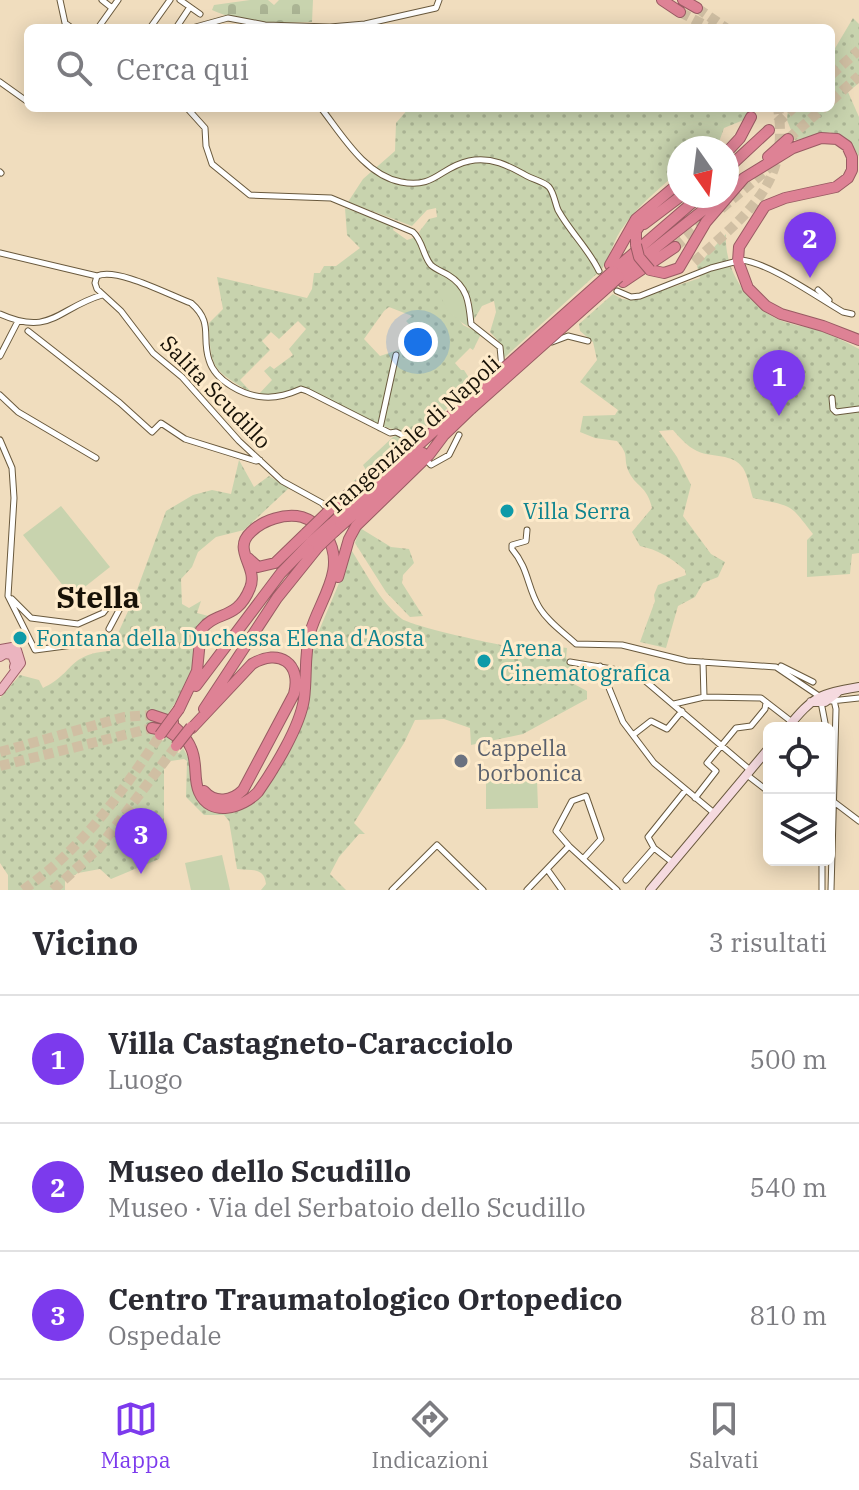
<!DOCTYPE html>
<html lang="it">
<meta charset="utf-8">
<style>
:root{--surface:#fff;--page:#f7f7f7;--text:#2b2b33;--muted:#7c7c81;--line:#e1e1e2;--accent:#7c3aed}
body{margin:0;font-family:"IBM Plex Serif",serif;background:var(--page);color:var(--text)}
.controls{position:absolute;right:24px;bottom:24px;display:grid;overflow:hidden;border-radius:12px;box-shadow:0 4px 20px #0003}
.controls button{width:72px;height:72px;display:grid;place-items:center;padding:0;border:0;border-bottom:2px solid var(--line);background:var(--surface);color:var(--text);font:40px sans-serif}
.compass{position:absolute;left:667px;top:136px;width:72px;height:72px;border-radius:50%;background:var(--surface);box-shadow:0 4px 20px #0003;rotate:166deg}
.you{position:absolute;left:418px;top:342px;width:28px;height:28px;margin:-20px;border:6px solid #fff;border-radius:50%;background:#1a73e8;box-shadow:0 0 0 12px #1a73e833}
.badge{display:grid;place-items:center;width:52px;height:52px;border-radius:50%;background:var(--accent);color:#fff;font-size:26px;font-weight:700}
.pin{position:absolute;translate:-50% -66px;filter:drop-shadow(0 2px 4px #0008)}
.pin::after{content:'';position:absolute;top:42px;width:28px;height:24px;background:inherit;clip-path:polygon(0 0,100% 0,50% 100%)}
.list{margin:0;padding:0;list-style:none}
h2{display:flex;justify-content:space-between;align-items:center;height:104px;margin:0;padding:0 32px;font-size:34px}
h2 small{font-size:26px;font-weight:400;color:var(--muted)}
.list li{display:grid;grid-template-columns:52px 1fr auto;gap:24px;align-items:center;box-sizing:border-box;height:128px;padding:0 32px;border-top:2px solid var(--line)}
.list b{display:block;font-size:30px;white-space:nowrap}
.list p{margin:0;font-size:26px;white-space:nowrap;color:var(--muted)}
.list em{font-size:26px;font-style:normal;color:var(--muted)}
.icon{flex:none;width:44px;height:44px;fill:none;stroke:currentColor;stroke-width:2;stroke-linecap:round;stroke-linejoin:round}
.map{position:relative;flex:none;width:859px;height:890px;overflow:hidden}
.search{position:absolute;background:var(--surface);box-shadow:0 4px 20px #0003;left:24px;right:24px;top:24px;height:88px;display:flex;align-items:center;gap:20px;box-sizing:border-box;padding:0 28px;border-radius:12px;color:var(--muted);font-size:30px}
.sheet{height:488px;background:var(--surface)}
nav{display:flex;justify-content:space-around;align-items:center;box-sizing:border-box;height:112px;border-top:2px solid var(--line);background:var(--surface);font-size:22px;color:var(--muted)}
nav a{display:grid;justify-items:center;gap:4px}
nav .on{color:var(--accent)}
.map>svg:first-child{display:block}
.grass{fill:url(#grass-dots);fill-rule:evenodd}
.cemetery{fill:url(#cemetery-stones)}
.garden{fill:#c8d3ae}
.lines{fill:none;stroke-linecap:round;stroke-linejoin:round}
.highway-tunnel{stroke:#d0bfa3;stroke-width:10;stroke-dasharray:10 5;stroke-linecap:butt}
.street-casing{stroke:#69593d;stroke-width:7}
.secondary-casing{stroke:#69593d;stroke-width:10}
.primary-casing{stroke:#995b63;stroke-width:10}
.highway-casing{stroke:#995b63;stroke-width:12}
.street{stroke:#fff;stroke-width:5}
.secondary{stroke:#f5dadf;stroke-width:8}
.primary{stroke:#ebb4bf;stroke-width:8}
.highway{stroke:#de8295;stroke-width:10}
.highway-bridge-casing{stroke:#995b63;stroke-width:12;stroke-linecap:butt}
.highway-bridge{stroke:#de8295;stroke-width:10}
.culture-dot{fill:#0f9aa8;stroke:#feebcb;stroke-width:3}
.worship-dot{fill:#6b7280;stroke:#feebcb;stroke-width:3}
.labels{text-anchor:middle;stroke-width:6;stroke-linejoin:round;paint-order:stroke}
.street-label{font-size:22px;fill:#181207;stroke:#feebcb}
.culture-label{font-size:22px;fill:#0d838f;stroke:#feebcb;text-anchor:start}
.worship-label{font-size:22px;fill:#5b616d;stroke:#feebcb;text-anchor:start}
.district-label{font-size:30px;font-weight:bold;fill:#181207;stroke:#feebcb}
</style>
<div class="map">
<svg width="859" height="890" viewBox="0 0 859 890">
<defs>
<pattern id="grass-dots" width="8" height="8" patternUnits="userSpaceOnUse" patternTransform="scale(2)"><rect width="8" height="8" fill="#c8d3ae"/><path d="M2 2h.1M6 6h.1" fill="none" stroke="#abb494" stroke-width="1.8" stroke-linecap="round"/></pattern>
<pattern id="cemetery-stones" width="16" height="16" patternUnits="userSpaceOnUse" patternTransform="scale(2)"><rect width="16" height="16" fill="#c8d3ae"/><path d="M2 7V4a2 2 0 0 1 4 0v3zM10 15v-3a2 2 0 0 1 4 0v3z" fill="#abb494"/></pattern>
</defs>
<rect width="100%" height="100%" fill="#f0ddbe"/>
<path class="grass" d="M853 18 859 24V83L848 92 859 117V156L848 140 830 132 795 140 787 120 788 108H831V55Z
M409 108H748L746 119 724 128 719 142 713 148H679V171C658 190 636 207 621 230 613 242 610 257 601 270L504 358 503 346 490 332 496 312 494 301 482 306 472 323V303L469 296 459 281 430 261 419 232 429 219 437 217 436 208 427 210 412 226 348 202 363 179 395 151 396 123Z
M345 208 394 226 393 230 407 240 416 237 428 263 452 280 453 315 457 316 463 325 481 334 473 350 470 348 455 363 461 370H464L474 386 330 506 328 504 366 470 363 465 393 437 397 435 402 439 405 436 398 430 383 427V402L379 425 300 386 285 393 258 395 272 380 264 371 270 366 274 369 293 355 289 349 306 329 298 321 279 339 271 332 262 341 270 350 240 380 252 393C213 370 210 369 209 323L223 309 217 277 307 298 312 289 314 273H320L324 266H336L360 248 347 235ZM389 307 412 316 406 321 413 328 409 331 413 336 398 350 380 356 364 339 384 311Z
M726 234C724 268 745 302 775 318 789 325 804 326 818 330 832 335 846 342 859 349V553L852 554 850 574 807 577V540L813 534C788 502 794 507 753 498 750 489 748 476 743 468 733 453 712 458 697 451 687 446 681 439 673 430L659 431 677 457 691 485 683 516 711 554 725 562 718 577 703 583 695 597 678 606 666 648 640 642 655 601 654 595 658 585 686 575 685 570C670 557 658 550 640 546L632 532 652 508C647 485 635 487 628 470 623 456 630 456 617 441L595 438 580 432 583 416 615 415 618 410 580 382 597 360 593 342 580 331 579 324 613 294 622 299 633 300 700 278 697 266Z
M239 460 254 487 269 476 289 488 244 530 216 537 198 552 192 567 181 579 182 604 189 608 201 601 197 613 212 617 205 621 193 677 154 734 163 741 169 733 176 738 169 748 179 753 183 748 190 761 194 795 209 810 225 814 236 812 253 804 262 795 307 710 310 652 342 576 350 548C365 571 380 602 402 619 414 627 506 647 524 649 539 650 551 645 567 648L566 658 574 668V684L587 691V699L523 734 471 745 470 728 444 719 415 720 404 743 354 823 365 834H359L339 857 330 874 346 890H261L266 884C264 866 250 871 237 869L229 821 224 815H204L186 797 187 761 184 759 164 762V840L159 859 111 879 100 869 78 873 65 881V890H8V875L0 863V698L20 675 39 680 43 688C75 673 67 654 110 651L134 598 166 511 193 495 212 490 231 494Z
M360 528 391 547 409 549 414 563 403 575 402 583 423 616 410 617 386 592 355 543Z"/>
<path class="cemetery" d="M250 0H268L274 5 279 0H313L312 22C279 23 243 24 212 10L214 5Z"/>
<path class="garden" d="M452 280 468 301 470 327C461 324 457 317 448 312L438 291Z
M61 506 110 567 72 597 23 535Z
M537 780 538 808 486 809V781Z
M222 855 230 890H191L185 863Z"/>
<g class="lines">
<path class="highway-tunnel" d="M697 8 726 28
M680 12 710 28
M831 75 859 50
M831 101 859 76
M777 123 793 108
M788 139 823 108
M721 209 776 162
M675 247 705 222
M694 262C746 214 790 185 778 108
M0 752 124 717 152 715
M0 766 152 728
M23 890C82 849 121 794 160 735
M53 890 99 848 176 746"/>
<g class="street-casing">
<path id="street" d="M60 0 65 23 72 28
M102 0 112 8
M180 0 200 14
M98 28 118 0
M150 28 170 0
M176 28 190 7
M192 28 228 18 265 25 330 27 365 24 436 8 439 0
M0 82 28 102
M37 108H52
M187 108 205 128 206 146 212 164 250 195 331 198 413 232C423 241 423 256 431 265 435 269 443 272 448 275 468 287 469 303 471 324L500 347 502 368
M321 108C342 135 365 175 401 182 435 189 440 167 469 161 491 156 509 166 527 176 534 180 543 181 549 187 554 193 555 203 558 210 570 232 588 248 599 271
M0 172 1 173
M0 253 97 276C117 267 169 295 191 303 214 323 201 336 209 360 215 381 244 396 264 397 278 398 289 394 301 389L307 391 390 433 396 432 404 436
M741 260C770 263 817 297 843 312L852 314
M97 276 95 283 97 289 121 311 153 353 182 377 239 441 282 481 322 503 330 512
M818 290 829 300
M617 291 631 297 640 296 711 268 734 262
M0 314C51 337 58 308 102 295
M28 331 120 403 152 432 161 423 185 439 256 461 260 460
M552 342 568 336 588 341
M0 356 18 321
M0 395 18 412 96 458
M832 398 833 409 836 412 859 409
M380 428 396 355
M0 440 12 468 14 498 8 596 35 650 88 643
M429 463 431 465 449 455 459 435
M527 530 526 541 512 545V549C529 569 527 587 539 607 548 622 563 632 576 644L622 645 687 661 776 667 819 696
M12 599 31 618 78 624 103 613 117 595H123L125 599 109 629
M570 662 636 673 750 770
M703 662 704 697
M600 666 623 722 654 763 714 813
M781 666 813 682
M831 701 859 698
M821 702 826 728
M674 704 704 697 761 698 792 722
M633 735 651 721 667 729 682 711
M747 775 769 792
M695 798 716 771 707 763 736 728 751 726 765 709 766 703
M834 802 859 821
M569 846 556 831 572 801 586 796 601 839 583 859
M672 862 654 848 648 837 685 791
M547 869 562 890
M626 880 654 848
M392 890 437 845 483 890
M527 890 569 846 617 890
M822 890V860
M831 890 836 709 833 696"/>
</g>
<g class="secondary-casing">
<path id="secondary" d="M811 702H825L837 693
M787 728C814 696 818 694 859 687
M650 890 769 748"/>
</g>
<g class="primary-casing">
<path id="primary" d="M0 649 12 647 17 650 21 663 0 691
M0 657 5 654 12 655 15 663 14 667"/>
</g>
<g class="highway-casing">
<path id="highway" d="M662 0 680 12
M683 0 697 8
M727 152 740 138 751 117
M768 157 788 139
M727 169 769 130
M644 224 681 196
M636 245V231L645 218
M610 265 636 219 679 183
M650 270 664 273 679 268 706 222 744 178 793 148 821 138 837 139 847 146 852 157V170L848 178 836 187 785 198 765 206 739 247 738 261 748 288 766 306 781 314 823 326 859 340
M613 271 700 196
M619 277 721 196
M623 282 675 247
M442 437 471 409
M337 503 391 461
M331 524 465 403
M335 531 423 453
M248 558 258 567 275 563 306 533
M338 577 349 539 356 526 429 455 444 435
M196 686 281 573 312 541
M204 709 277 598 318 547
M152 715 173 722
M166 720C176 728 186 736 191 748 198 763 193 779 199 792 210 818 243 808 258 792 274 769 300 727 304 699 307 677 304 655 310 633 319 600 348 569 326 535 320 526 312 520 302 517 285 513 263 520 251 532 231 550 259 567 250 588 237 621 216 610 201 630L197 671 179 709
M152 728 168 731 180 739
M192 728 252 664C279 648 302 663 294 694L243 790C232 801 215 804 204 791"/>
</g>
<use href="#street" class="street"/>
<use href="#secondary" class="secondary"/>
<use href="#primary" class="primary"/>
<use href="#highway" class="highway"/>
<g class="highway-bridge-casing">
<path id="highway-bridge" d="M636 245 639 257 650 270
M465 403 613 271
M471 409 619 277
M306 533 337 503
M312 541 331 524
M318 547 335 531
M160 735 179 709
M176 746 191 727"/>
</g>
<use href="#highway-bridge" class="highway-bridge"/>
</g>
<g class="culture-dot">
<circle cx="507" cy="511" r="8"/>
<circle cx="20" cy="638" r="8"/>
<circle cx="484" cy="661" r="8"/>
</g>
<circle class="worship-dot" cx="461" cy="761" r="8"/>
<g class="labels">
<g class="street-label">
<text transform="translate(216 392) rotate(46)" y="8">Salita Scudillo</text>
<text transform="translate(413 435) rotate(-42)" y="8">Tangenziale di Napoli</text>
</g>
<g class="culture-label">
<text x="523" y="519">Villa Serra</text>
<text x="36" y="646">Fontana della Duchessa Elena d'Aosta</text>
<text x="500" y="656">Arena<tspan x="500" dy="25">Cinematografica</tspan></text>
</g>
<g class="worship-label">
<text x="477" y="756">Cappella<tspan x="477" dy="25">borbonica</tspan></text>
</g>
<g class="district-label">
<text x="98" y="608">Stella</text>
</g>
</g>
</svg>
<div class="controls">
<button><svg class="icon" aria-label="locate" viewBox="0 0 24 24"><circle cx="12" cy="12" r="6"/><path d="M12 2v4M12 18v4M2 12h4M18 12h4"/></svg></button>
<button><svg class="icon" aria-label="layers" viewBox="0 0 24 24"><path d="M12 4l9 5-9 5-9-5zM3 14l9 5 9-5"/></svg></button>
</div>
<svg class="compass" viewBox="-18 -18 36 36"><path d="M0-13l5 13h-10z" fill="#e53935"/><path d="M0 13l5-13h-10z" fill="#7c7c81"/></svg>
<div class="you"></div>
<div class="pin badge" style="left:779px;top:416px">1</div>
<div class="pin badge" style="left:810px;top:278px">2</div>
<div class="pin badge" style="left:141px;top:874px">3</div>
<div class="search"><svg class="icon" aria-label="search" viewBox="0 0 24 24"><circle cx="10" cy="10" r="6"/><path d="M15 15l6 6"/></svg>Cerca qui</div>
</div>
<section class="sheet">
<h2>Vicino<small>3 risultati</small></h2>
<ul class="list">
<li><span class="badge">1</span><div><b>Villa Castagneto-Caracciolo</b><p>Luogo</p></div><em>500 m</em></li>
<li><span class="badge">2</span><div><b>Museo dello Scudillo</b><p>Museo · Via del Serbatoio dello Scudillo</p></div><em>540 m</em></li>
<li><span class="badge">3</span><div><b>Centro Traumatologico Ortopedico</b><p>Ospedale</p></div><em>810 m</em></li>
</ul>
</section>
<nav>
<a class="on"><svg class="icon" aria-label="map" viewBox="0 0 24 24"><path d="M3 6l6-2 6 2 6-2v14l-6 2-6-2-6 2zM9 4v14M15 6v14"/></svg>Mappa</a>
<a><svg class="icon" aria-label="directions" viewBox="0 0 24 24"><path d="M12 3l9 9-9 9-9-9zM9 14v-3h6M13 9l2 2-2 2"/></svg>Indicazioni</a>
<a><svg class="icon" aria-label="saved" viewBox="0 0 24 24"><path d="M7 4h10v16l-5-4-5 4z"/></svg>Salvati</a>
</nav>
